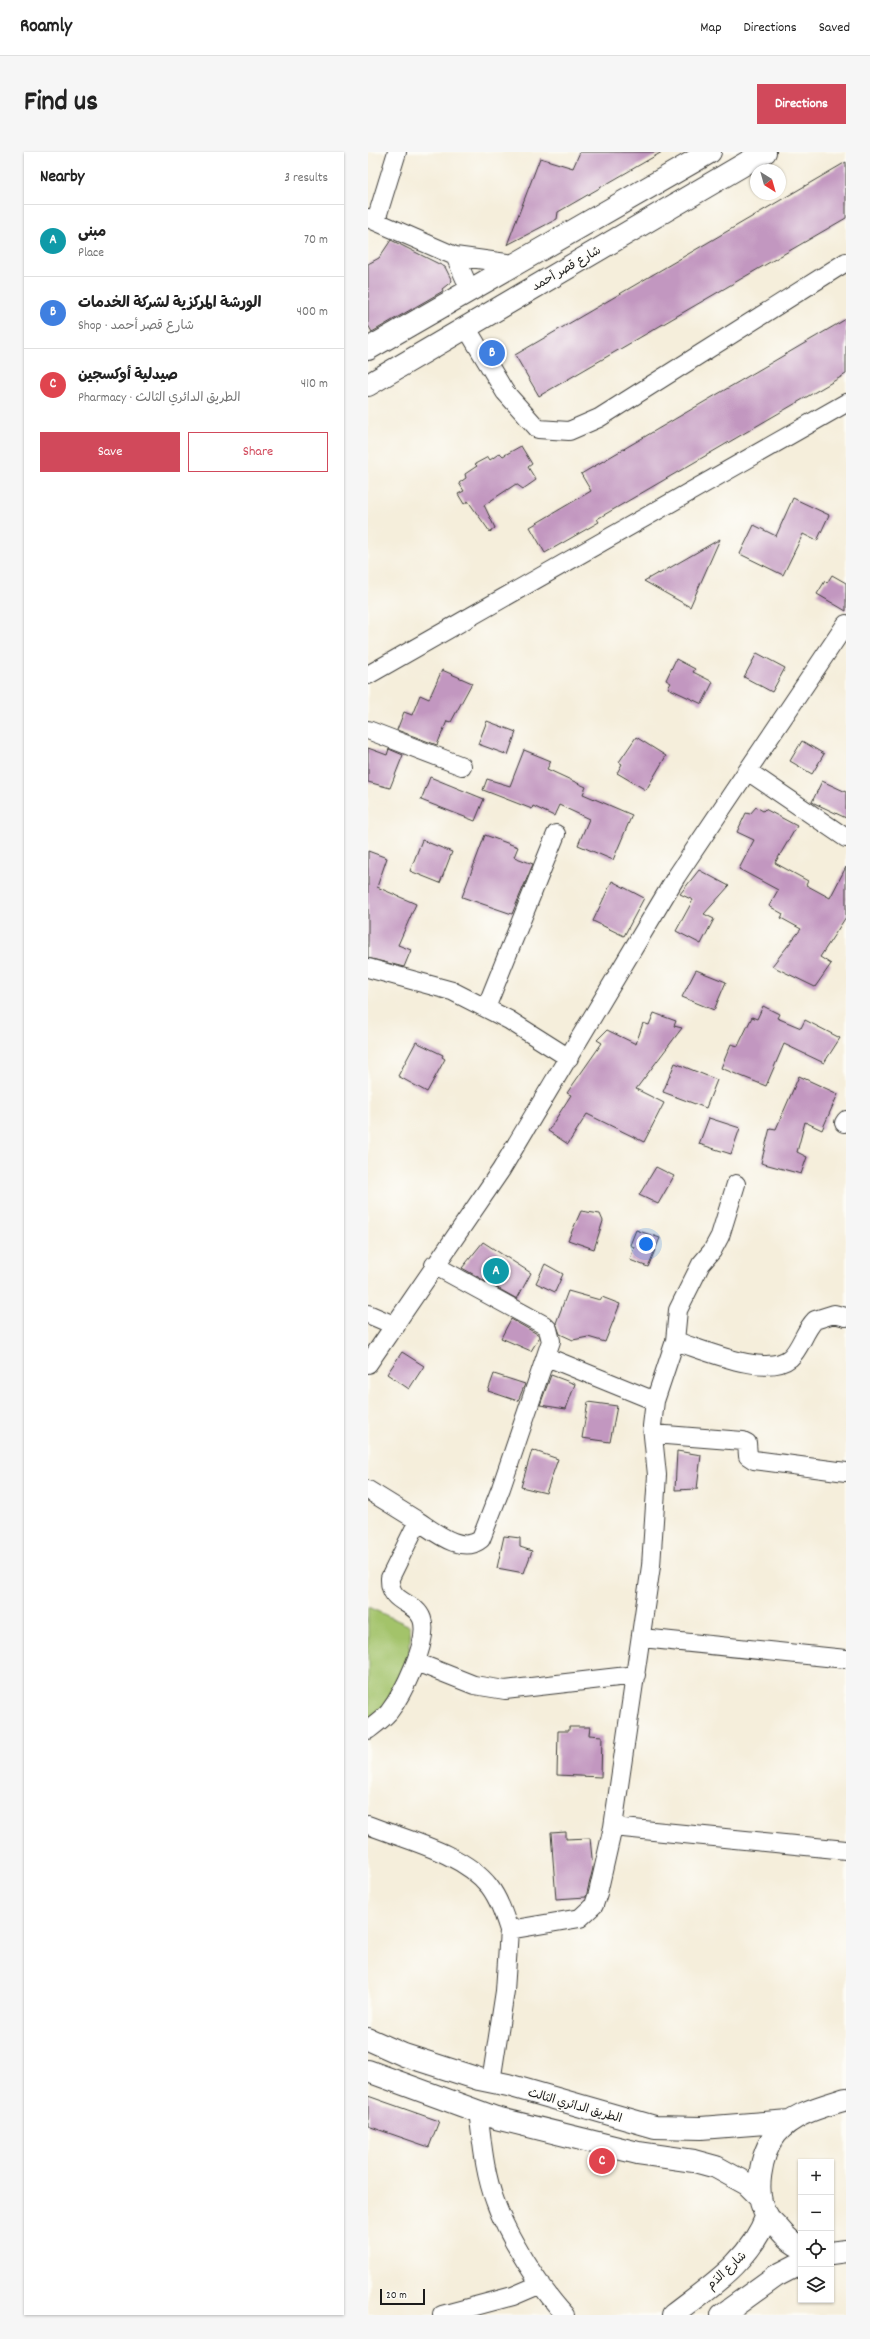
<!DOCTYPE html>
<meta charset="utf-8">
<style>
:root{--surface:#fff;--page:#f6f6f6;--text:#222;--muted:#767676;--line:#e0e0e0;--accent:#d1495b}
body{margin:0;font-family:Dekko,"Playpen Sans Arabic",sans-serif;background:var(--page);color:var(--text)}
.controls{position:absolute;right:12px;bottom:12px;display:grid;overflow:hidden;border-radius:0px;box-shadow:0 1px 3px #0004}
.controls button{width:36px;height:36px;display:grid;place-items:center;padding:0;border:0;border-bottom:1px solid var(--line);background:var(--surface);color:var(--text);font:20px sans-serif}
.compass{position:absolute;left:382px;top:12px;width:36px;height:36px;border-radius:50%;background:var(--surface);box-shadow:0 1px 3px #0004;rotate:143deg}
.scale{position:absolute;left:12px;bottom:10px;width:45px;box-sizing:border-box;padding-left:4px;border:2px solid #1c1c1c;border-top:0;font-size:11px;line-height:14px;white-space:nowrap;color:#1c1c1c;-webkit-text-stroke:3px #fdfcf7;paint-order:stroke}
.you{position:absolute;left:278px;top:1092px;width:14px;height:14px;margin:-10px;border:3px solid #fff;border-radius:50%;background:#1a73e8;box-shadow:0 0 0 6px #1a73e833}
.badge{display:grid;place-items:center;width:26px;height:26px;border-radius:50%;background:var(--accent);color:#fff;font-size:13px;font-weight:700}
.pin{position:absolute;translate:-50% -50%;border:2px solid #fff;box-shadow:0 1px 4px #0006}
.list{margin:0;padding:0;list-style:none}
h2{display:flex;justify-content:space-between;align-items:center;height:52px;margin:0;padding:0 16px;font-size:17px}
h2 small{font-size:13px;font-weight:400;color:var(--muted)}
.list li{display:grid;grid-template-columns:26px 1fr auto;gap:12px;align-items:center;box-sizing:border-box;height:72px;padding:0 16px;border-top:1px solid var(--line)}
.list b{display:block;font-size:15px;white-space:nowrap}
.list p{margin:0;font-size:13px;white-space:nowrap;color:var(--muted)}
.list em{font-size:13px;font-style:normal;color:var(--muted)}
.actions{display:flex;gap:8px;padding:12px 16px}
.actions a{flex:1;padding:9px 0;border:1px solid var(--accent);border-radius:0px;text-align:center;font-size:14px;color:var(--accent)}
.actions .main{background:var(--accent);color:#fff}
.icon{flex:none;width:22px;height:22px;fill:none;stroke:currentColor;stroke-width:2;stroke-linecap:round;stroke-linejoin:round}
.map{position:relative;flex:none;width:478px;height:2163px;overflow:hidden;border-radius:0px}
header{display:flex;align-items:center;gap:24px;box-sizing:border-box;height:56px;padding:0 20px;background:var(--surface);border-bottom:1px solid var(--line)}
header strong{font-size:19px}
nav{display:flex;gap:22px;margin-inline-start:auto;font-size:14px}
.intro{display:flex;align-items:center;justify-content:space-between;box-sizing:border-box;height:96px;padding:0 24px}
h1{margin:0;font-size:28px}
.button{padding:10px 18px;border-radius:0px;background:var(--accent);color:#fff;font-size:14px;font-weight:700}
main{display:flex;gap:24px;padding:0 24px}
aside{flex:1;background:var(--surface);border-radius:0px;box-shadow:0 1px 3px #0004}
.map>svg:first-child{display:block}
.green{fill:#a3c36b;stroke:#607044}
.building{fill:#c297c0}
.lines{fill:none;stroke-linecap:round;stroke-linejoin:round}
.minor-casing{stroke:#3d3c39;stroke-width:20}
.major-casing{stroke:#3d3c39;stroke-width:24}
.minor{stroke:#fff;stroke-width:18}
.major{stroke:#fff;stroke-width:22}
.labels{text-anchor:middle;stroke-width:3;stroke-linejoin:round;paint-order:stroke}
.street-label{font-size:12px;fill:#1c1c1c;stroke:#fdfcf7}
</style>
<header>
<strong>Roamly</strong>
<nav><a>Map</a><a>Directions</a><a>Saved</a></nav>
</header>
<div class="intro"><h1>Find us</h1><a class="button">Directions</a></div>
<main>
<aside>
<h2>Nearby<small>3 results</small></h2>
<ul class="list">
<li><span class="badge" style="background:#0f9aa8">A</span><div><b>مبنى</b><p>Place</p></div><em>70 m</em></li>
<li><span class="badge" style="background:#3f7fe0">B</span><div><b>الورشة المركزية لشركة الخدمات</b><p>Shop · شارع قصر أحمد</p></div><em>400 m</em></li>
<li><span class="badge" style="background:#e0444e">C</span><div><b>صيدلية أوكسجين</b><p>Pharmacy · الطريق الدائري الثالث</p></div><em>410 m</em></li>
</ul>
<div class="actions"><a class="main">Save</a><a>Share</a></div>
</aside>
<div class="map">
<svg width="478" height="2163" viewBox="0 0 478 2163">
<rect width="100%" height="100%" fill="#fdfcf7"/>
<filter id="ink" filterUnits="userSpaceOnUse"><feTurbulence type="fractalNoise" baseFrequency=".025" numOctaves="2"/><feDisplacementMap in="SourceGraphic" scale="8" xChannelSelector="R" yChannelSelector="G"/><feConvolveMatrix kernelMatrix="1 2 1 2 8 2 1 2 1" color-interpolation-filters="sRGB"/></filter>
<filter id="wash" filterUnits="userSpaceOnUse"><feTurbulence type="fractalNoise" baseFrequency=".012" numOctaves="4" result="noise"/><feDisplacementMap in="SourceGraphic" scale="16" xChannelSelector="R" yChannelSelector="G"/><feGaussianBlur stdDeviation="0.9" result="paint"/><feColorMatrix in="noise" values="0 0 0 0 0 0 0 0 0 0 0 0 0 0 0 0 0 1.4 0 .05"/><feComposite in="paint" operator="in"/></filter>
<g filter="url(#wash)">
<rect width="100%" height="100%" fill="#f5eedb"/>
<path class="green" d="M0 1455 42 1474C45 1520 26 1542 0 1576Z"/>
<g id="blocks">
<path class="building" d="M212 0H294L190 60 189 67 139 93 172 6 205 16Z
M478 10V66L171 244 147 203Z
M23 88 77 115 84 129 74 137 75 139 4 180 0 173V112L11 106Z
M478 167V222L229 367 231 370 177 401 162 375 223 339 213 322Z
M153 294 164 312 160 315 168 328 155 337 148 332 116 353 127 376 122 380 100 349 96 352 90 342 96 339 91 331 98 326 97 322 109 314 107 312 120 305 122 308 132 301 135 304Z
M425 346 461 363 449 389 435 382 415 423 372 402 386 373 408 384Z
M352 387 322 455 276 429 290 421 291 422Z
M464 423 478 431V459L449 442 457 429 459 431Z
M389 501 417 516 404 540 376 525Z
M308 507 327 517 325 520 345 530 334 552 300 536 303 531 298 528Z
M74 518 104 531 83 570 79 569 69 593 29 578 36 560 44 563 52 543 61 547Z
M119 569 148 580 140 603 110 592Z
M268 585 298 604 278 638 249 621 254 612 251 610Z
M434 589 456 602 444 622 422 609Z
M0 596 19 603 21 597 35 603 22 636 0 630Z
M156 598 183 609 179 617 218 635 215 642 264 663 245 708 210 693 221 667 191 653 186 664 165 654 164 657 115 638 119 627 142 634Z
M62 625 116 647 107 669 53 648Z
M454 629 478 640V666L444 650Z
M388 655 395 659 397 657 429 674 407 711 440 729 438 733 462 746 478 715V765L452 805 463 812 447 835 404 814 433 777 413 766 415 762 401 754 410 738 371 717 386 688 369 680 378 661 382 662Z
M117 683 150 695 146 705 165 712 144 762 94 745Z
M54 688 84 700 72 731 42 719Z
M0 699 19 706 9 735 48 752 30 793 43 798 36 815 0 806Z
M331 718 361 734 336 762 346 767 333 792 308 779 325 748 312 742Z
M244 729 276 746 256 784 225 769Z
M328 818 358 830 346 858 314 845Z
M395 854 411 862 409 866 433 876 437 868 472 886 456 911 416 892 398 934 353 916 363 892 370 894 384 865 389 867Z
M286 861 308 869 306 874 314 876 268 937 296 951 276 990 219 962 200 992 180 979 203 943 199 941 234 891 229 888 239 878 268 892 275 871 281 873Z
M48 890 75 903 74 905 77 907 59 940 30 924Z
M307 911 349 928 338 956 295 940Z
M431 924 470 942 454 978 437 970 429 1000 439 1005 433 1022 393 1011 402 976 408 977Z
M341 966 372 976 363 1002 331 992Z
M288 1015 306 1024 290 1052 271 1043Z
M213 1059 232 1062 235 1069 226 1097 200 1088Z
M268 1078 292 1086 280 1115 262 1108 266 1095 262 1093Z
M115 1090 163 1121 149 1147 94 1116Z
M177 1112 195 1122 187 1140 168 1131Z
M200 1139 232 1148 234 1145 252 1152 237 1190 220 1185 205 1188 192 1182 188 1171Z
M143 1167 171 1183V1186L163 1199 133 1186Z
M34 1200 56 1214 41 1237 19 1222Z
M126 1222 157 1232 150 1249 120 1239Z
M183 1223 207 1232 198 1257 172 1253Z
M220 1250 249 1254 242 1290 214 1286Z
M164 1298 190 1307 178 1341 153 1335Z
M309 1299 333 1303 329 1337 307 1338Z
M136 1384 152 1386V1395L164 1399 156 1421 129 1416Z
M201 1575H222L221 1583 234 1584 233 1625 189 1623 190 1579H201Z
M198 1680V1687L222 1686 225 1716 218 1745 188 1747 183 1681Z
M0 1944 71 1969 61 1995 0 1974Z"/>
</g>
</g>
<g filter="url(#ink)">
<use href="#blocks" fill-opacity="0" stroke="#3d3c39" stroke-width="1"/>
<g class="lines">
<g class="minor-casing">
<path id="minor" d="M0 66 87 104 147 112
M8 68 29 0
M87 104 102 138
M98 175 137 240 170 277 201 279 231 266 478 110
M0 523 478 251
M0 578 94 614
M381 620 478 686
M0 816 84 839 141 868 201 906
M118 856 188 682
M476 971 478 968
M0 1162 28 1174
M307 1189 310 1158 333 1112 344 1099 352 1084 368 1032
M179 1205 287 1249
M0 1212 133 1018 308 725 478 472
M285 1282 375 1289 379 1291 380 1304 386 1308 478 1320
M0 1338 50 1369 22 1426C21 1453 47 1448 54 1467 62 1489 34 1543 21 1560 15 1567 8 1572 0 1578
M50 1369C67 1380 94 1403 113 1387L133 1336 183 1189 180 1177 176 1173 66 1113
M274 1486 478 1507
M48 1510 106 1533 137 1538 268 1523
M0 1673C38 1688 95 1701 121 1734 131 1747 136 1763 141 1778
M245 1675 478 1698
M123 1930 137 1839 141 1778 212 1766 226 1753 230 1741 245 1675 283 1414 289 1323 284 1274 287 1249 307 1189C334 1197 398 1226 422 1206 433 1196 436 1179 447 1168L466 1162 478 1165
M110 1959C114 1989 116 2020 127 2049 139 2084 172 2136 197 2163
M74 2163 145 2144 173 2132"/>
</g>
<g class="major-casing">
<path id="major" d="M0 197 342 0
M0 233 397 0
M0 1887 36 1903 111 1927 140 1933 287 1975 333 1976 422 1969
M0 1919 128 1966 270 2001 326 2009 348 2015 379 2032 392 2045
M433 2095C425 2092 417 2084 412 2078 408 2073 403 2069 399 2064 385 2043 392 2002 408 1982 425 1961 453 1955 478 1947
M463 2101 478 2099
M305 2163C341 2135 383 2109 399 2063
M354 2163 408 2124 433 2111"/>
</g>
<use href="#minor" class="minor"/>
<use href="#major" class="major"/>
</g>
</g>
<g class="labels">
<g class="street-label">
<text transform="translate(198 116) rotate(-30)" y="4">شارع قصر أحمد</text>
<text transform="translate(207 1953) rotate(16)" y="4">الطريق الدائري الثالث</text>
<text transform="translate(358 2118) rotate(-43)" y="4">شارع الدَم</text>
</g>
</g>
</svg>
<div class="controls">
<button>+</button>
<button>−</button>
<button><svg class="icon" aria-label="locate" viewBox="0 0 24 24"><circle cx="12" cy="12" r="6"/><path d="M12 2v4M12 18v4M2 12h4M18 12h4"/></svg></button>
<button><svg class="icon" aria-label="layers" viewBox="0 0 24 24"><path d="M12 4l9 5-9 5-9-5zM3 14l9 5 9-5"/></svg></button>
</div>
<svg class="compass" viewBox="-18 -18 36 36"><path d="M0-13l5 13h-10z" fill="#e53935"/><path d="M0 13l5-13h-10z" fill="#767676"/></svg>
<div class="scale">20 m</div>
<div class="you"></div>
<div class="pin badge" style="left:128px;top:1119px;background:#0f9aa8">A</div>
<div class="pin badge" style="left:124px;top:201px;background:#3f7fe0">B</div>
<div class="pin badge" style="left:234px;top:2009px;background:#e0444e">C</div>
</div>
</main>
